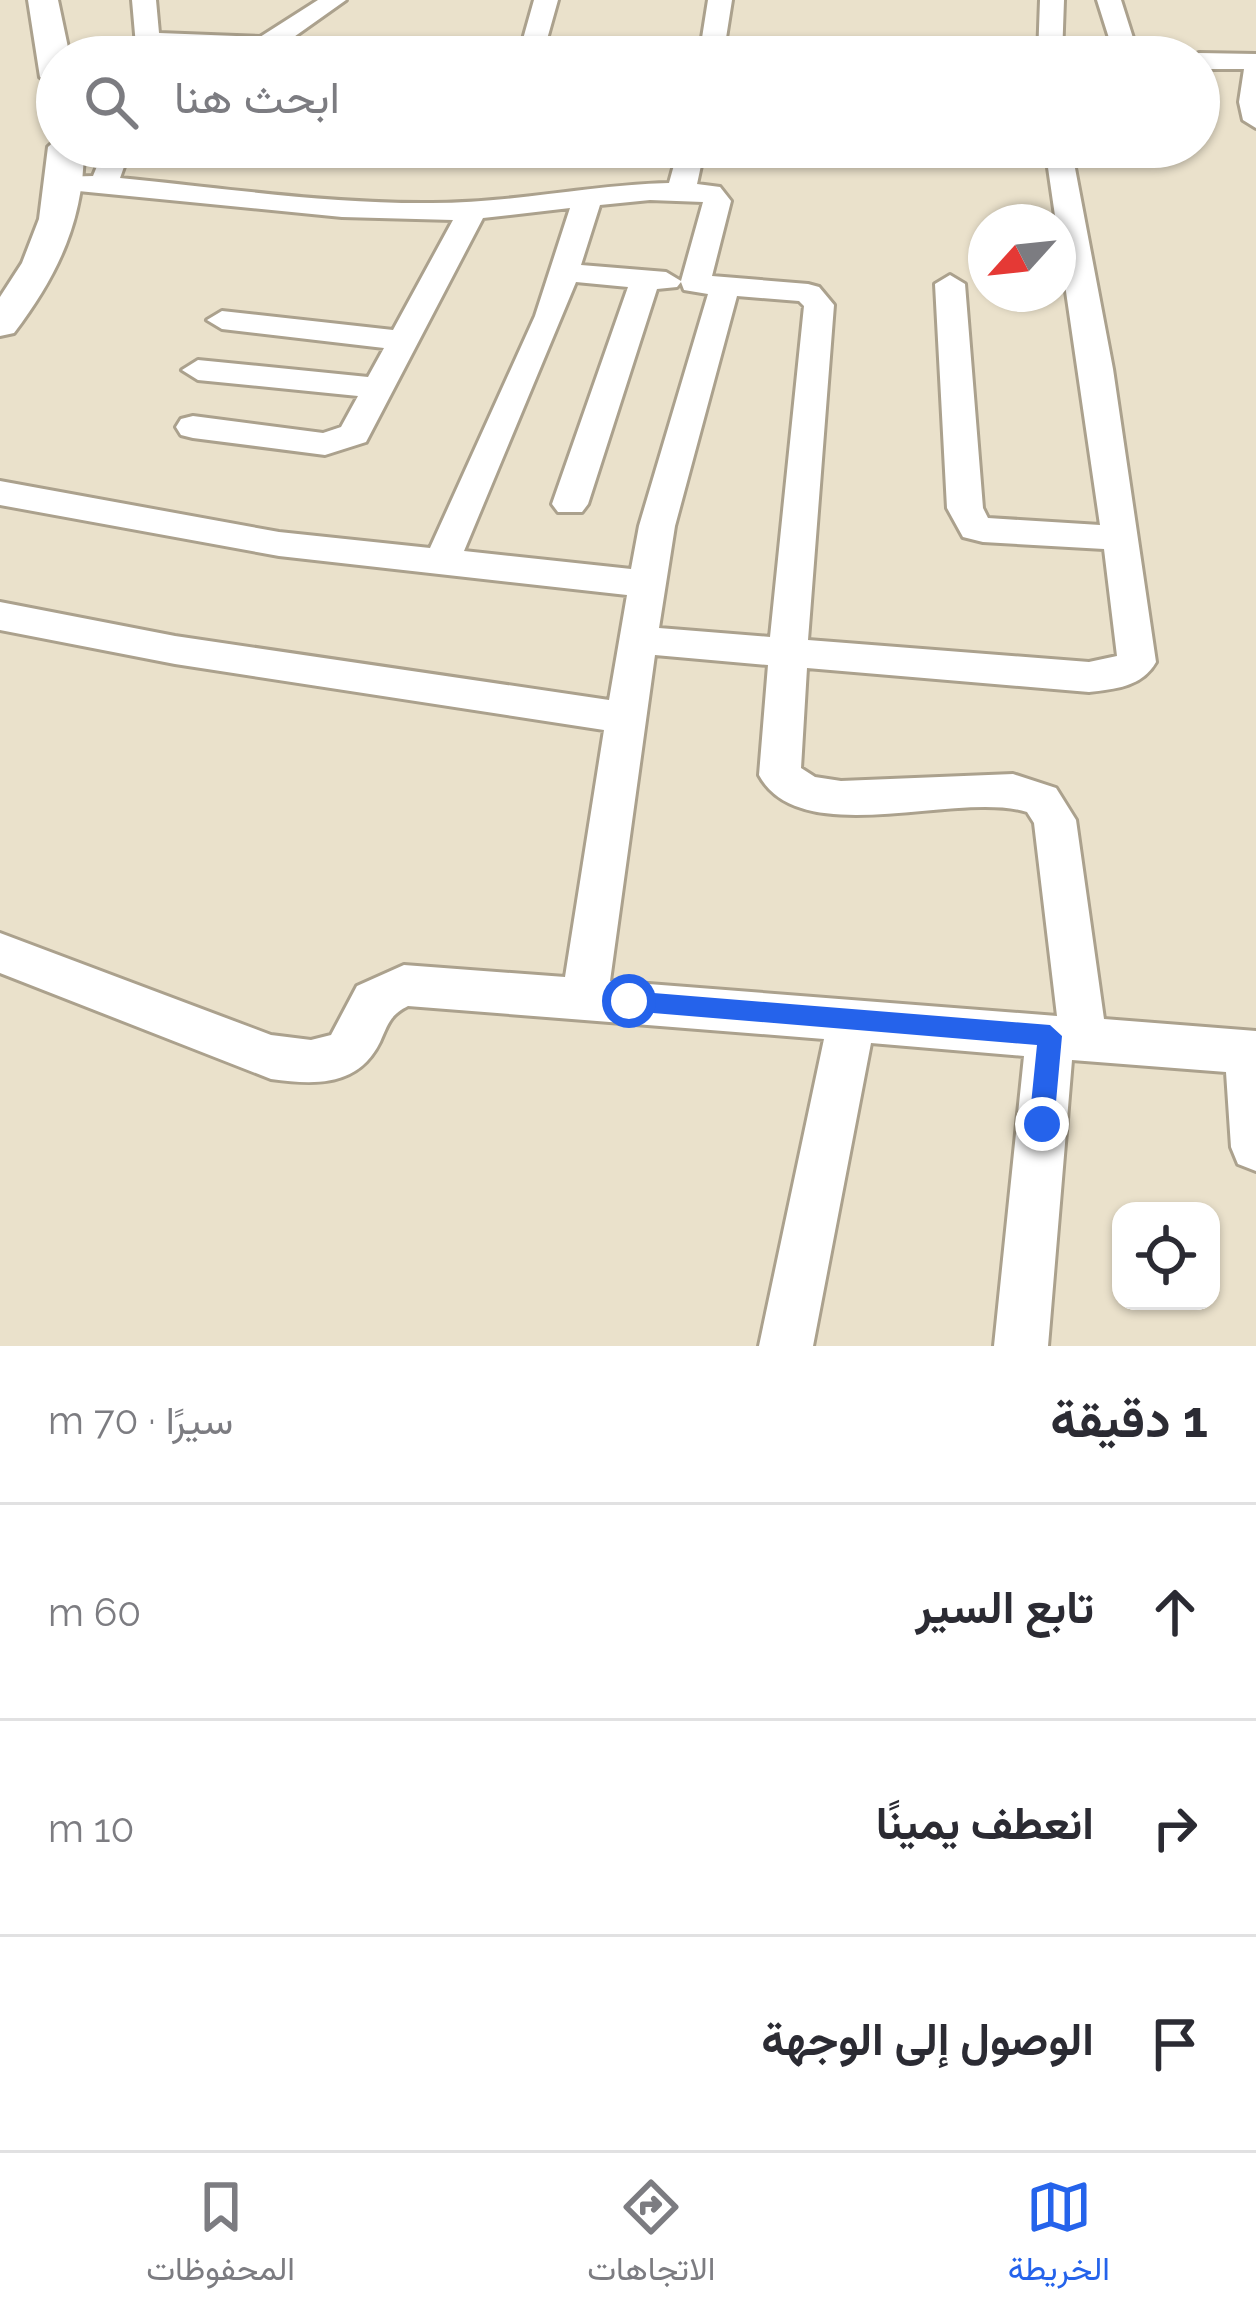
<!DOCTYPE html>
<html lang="ar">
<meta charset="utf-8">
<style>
:root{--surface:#fff;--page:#f2f2f3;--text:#2b2b33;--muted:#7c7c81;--line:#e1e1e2;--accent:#2563eb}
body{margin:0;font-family:Raleway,Vazirmatn,sans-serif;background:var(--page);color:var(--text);direction:rtl}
.controls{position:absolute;right:36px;bottom:36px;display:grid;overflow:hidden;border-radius:24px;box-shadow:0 3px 9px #0004}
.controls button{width:108px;height:108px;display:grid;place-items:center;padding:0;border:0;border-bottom:3px solid var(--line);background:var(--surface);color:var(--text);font:60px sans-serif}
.compass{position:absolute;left:968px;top:204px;width:108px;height:108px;border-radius:50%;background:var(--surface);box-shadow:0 3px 9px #0004;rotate:243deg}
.stop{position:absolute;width:36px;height:36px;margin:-27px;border:9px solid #2563eb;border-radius:50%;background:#fff}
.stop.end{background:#2563eb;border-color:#fff;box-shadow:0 3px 12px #0008}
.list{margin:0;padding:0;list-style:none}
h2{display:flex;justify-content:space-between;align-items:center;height:156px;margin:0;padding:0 48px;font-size:51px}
h2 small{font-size:39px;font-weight:400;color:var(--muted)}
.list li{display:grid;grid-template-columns:78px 1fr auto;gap:36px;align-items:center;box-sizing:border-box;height:216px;padding:0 48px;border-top:3px solid var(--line)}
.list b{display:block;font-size:45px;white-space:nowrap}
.list em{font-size:39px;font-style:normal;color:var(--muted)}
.icon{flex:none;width:66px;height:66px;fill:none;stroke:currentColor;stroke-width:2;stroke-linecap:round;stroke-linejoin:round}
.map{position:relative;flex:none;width:1256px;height:1346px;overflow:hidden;direction:ltr}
.search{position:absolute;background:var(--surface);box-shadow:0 3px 9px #0004;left:36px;right:36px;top:36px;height:132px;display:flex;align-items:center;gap:30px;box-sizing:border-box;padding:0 42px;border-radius:66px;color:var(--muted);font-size:45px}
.sheet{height:804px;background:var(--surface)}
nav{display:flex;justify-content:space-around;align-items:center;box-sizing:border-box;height:168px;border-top:3px solid var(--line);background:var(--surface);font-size:33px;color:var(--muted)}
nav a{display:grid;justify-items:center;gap:6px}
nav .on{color:var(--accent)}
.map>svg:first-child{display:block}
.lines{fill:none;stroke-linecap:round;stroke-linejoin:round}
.minor-casing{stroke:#aba18d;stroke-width:6}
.tertiary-casing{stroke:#aba18d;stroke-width:6}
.minor{fill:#fff;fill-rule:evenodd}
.tertiary{fill:#fff;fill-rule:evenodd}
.route{fill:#2563eb}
</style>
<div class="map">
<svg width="1256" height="1346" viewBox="0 0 1256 1346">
<rect width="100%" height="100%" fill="#eae1cb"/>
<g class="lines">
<g class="minor-casing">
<path id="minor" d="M132 0H156L159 33 260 37 318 0H346L291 39 357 42 414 52 417 57 161 48V57H137Z
M534 0H558L542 57H518Z
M708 0H732L723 57H699Z
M1040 0H1064L1062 57H1038Z
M1097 0H1121L1139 57H1115Z
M1199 53 1256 54V128L1243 120 1239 102 1244 69H1199V57H1189Z
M105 147H131L120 178C224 188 328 204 432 203 513 203 589 185 669 183L679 147H705L697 184 720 187 731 201 712 276 808 284 819 287 834 305 808 640 1089 662 1117 656 1104 549 983 542 963 537 947 508 935 284 950 275 965 284 983 508 988 518 1100 525 1045 147H1071L1113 369 1156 662C1142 687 1115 689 1089 692L807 668 801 768 815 777 841 781 1013 774 1056 788 1076 820 1104 1019 1256 1031V1171L1238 1164 1231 1147 1226 1072 1072 1060 1048 1346H994L1024 1056 871 1043 813 1346H759L824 1039 408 1006C390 1015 388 1024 380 1042 358 1087 315 1085 271 1079L0 973V933L271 1035 311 1040 331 1035 357 986 404 965 565 977 604 730 175 664 0 630V602L175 636 609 700 627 595 279 556 0 505V481L279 532 430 548 535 316 570 208 483 218 366 442 325 455 193 438 181 435 176 427 181 419 193 416 323 433 341 427 358 396 198 380 182 370 198 360 368 377 384 348 222 329 207 320 222 311 393 330 453 220 342 217 58 189 54 183 58 177 93 176ZM650 200 703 202 681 281 666 272 581 265 600 205ZM576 282 628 287 552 504 558 512H582L588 504 657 289 677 287 681 282 684 290 708 294 639 526 631 569 464 551ZM737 296 799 301 804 306 770 637 659 628 675 526ZM655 655 768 665 759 775C800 852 958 790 1027 812L1034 823 1057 1016 610 981Z"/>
</g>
<g class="tertiary-casing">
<path id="tertiary" d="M28 0H58L70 57H57V87L40 77Z
M57 139V147H84C84 220 58 275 14 333L0 336V297L22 263 39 219 48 147Z"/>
</g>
<use href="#minor" class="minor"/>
<use href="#tertiary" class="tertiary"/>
</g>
<path class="route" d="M629 991 1050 1025 1062 1036 1054 1124 1042 1136 1029 1124 1037 1045 629 1011 618 1001Z"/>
</svg>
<div class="controls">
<button><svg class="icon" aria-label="locate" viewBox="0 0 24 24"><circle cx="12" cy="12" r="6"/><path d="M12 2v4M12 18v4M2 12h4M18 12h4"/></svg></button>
</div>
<svg class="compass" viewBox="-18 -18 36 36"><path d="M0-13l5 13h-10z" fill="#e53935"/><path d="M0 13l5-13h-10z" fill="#7c7c81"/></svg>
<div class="stop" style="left:629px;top:1001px"></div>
<div class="stop end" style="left:1042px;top:1124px"></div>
<div class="search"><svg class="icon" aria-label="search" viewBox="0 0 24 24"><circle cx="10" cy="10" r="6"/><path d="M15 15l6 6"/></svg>ابحث هنا</div>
</div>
<section class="sheet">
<h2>1 دقيقة<small>سيرًا · 70 m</small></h2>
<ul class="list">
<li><svg class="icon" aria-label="ahead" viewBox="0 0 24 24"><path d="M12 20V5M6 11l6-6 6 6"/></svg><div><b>تابع السير</b></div><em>60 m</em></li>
<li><svg class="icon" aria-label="right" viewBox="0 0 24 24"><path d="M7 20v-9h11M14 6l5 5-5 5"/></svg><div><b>انعطف يمينًا</b></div><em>10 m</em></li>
<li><svg class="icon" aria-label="arrive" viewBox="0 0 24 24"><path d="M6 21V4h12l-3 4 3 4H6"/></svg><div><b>الوصول إلى الوجهة</b></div></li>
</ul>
</section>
<nav>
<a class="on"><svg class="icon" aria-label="map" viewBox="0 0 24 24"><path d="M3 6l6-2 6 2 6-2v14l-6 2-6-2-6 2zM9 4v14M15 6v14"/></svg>الخريطة</a>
<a><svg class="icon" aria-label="directions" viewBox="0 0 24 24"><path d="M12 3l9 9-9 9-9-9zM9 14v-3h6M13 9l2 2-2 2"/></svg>الاتجاهات</a>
<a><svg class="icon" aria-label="saved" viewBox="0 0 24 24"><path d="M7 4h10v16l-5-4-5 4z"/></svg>المحفوظات</a>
</nav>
